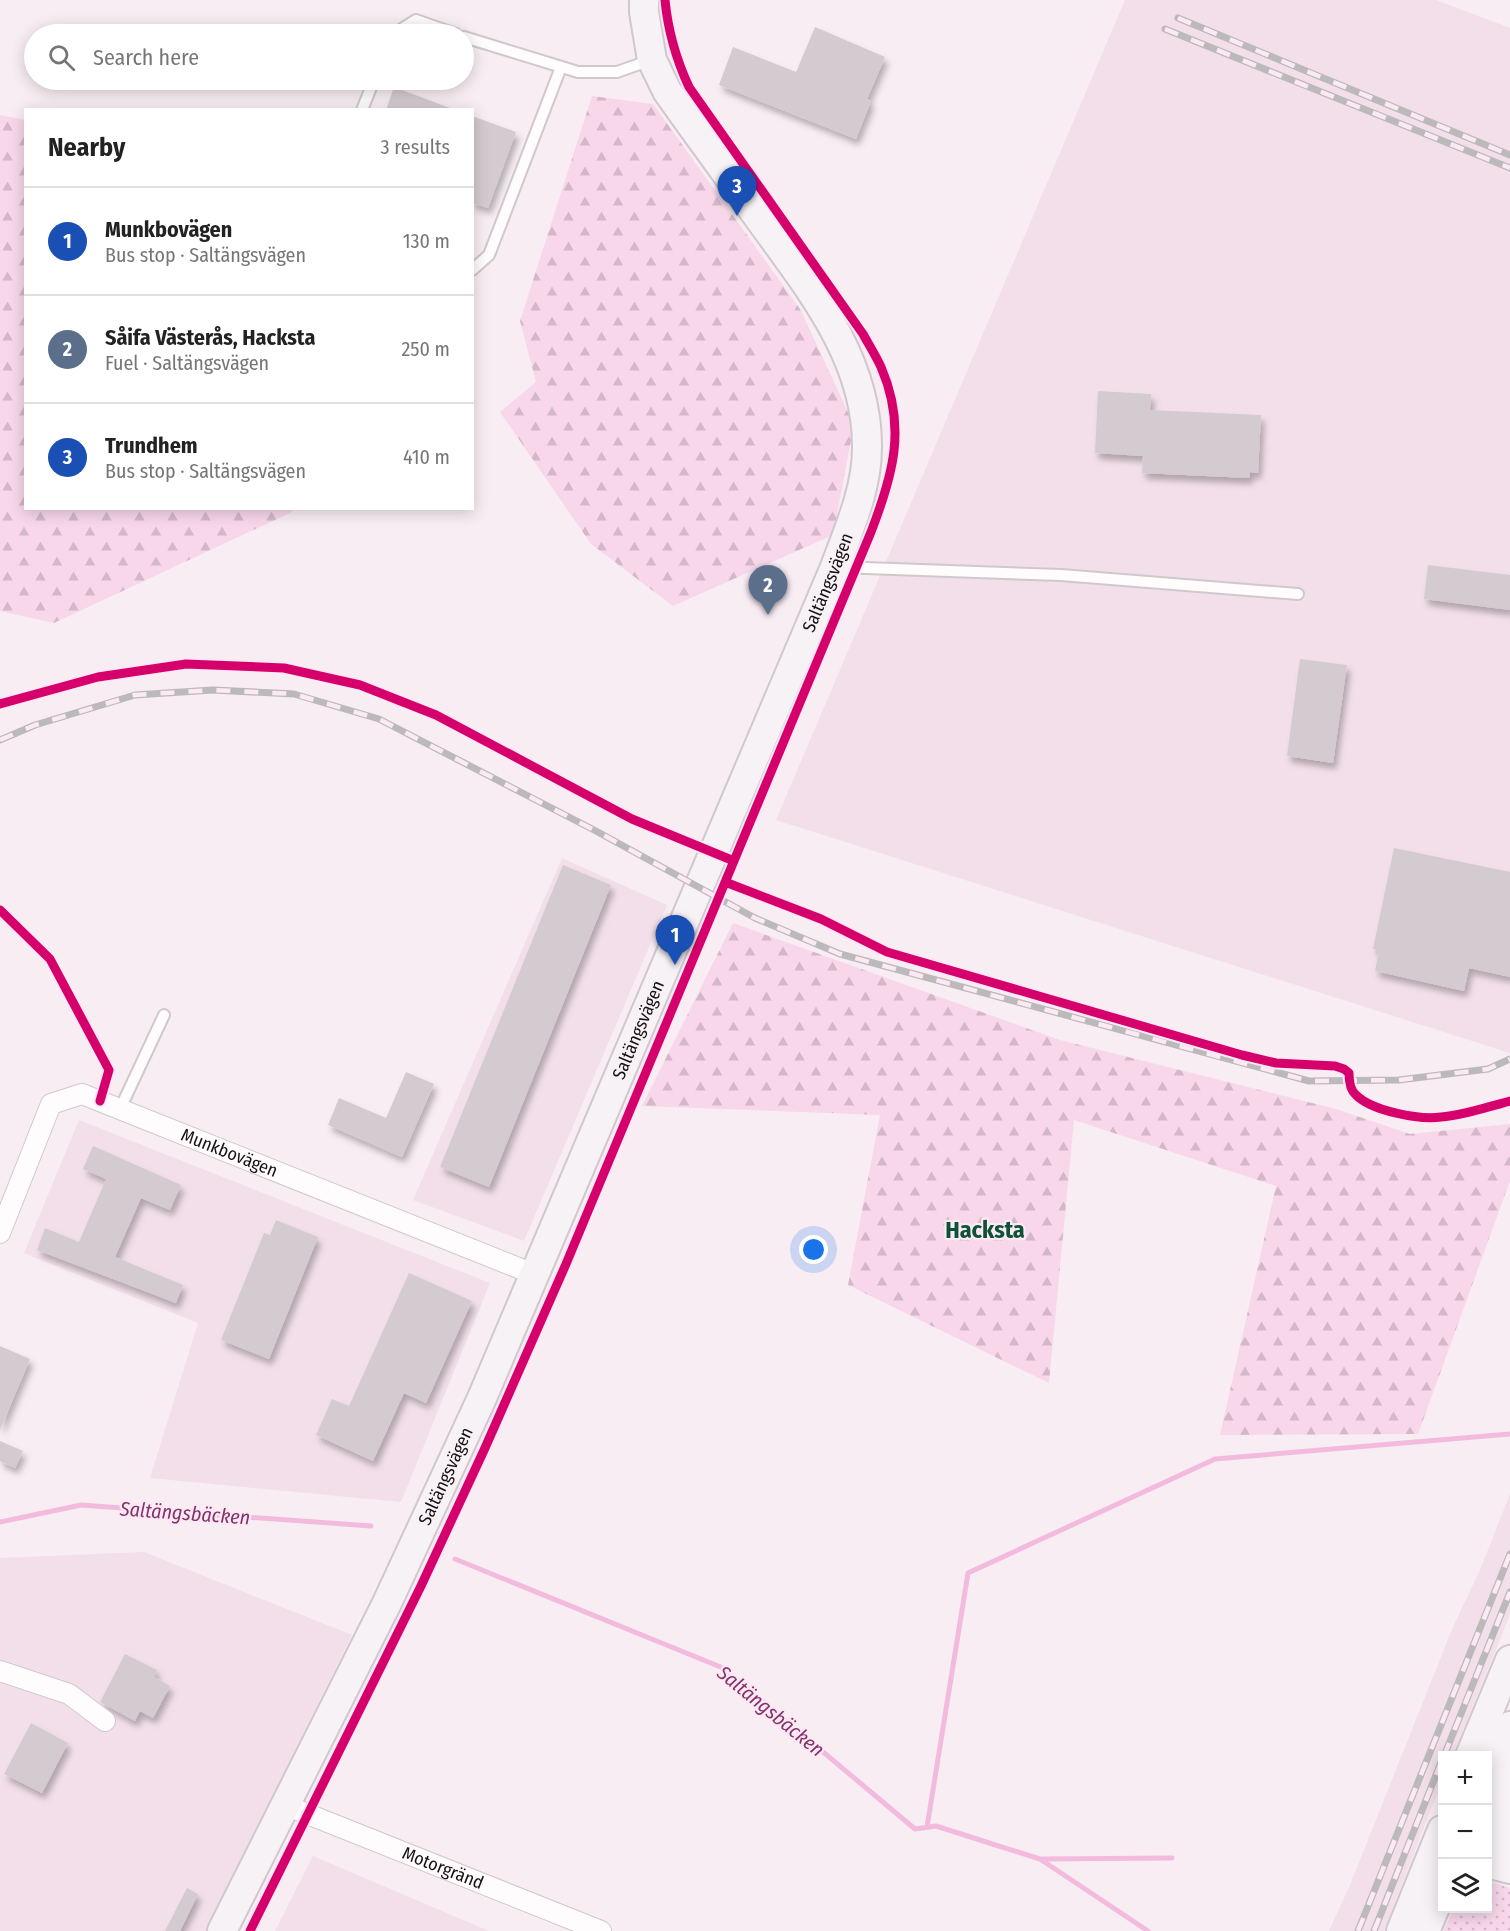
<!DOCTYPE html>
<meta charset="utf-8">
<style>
:root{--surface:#fff;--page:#f6f6f6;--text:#222;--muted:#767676;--line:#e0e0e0;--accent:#111827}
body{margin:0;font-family:"Fira Sans Condensed",sans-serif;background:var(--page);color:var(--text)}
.controls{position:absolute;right:18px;bottom:18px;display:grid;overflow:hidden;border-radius:0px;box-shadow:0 3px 15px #0003}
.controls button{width:54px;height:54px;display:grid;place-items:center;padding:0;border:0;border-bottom:2px solid var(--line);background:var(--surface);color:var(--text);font:30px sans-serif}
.you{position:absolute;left:814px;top:1250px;width:21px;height:21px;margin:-15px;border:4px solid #fff;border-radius:50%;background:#1a73e8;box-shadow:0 0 0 9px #1a73e833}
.badge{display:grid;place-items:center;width:39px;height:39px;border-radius:50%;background:var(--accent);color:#fff;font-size:20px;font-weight:700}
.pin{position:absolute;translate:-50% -50px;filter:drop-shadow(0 2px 3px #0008)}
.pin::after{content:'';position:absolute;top:32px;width:21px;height:18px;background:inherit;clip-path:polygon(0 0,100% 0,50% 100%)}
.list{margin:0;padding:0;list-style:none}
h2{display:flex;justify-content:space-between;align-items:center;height:78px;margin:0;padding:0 24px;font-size:26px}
h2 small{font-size:20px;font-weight:400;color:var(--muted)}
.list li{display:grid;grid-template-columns:39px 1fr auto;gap:18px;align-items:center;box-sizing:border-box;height:108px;padding:0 24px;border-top:2px solid var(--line)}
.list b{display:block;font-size:22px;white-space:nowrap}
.list p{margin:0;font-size:20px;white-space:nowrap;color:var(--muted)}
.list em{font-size:20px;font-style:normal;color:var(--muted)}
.icon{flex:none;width:33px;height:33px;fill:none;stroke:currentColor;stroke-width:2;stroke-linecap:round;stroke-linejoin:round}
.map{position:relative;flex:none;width:1510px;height:1931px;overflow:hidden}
.search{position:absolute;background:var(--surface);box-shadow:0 3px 15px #0003;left:24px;top:24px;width:450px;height:66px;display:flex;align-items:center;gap:15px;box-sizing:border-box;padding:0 21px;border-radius:33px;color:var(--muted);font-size:22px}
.panel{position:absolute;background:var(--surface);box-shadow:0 3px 15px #0003;left:24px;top:108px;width:450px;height:402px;border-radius:0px}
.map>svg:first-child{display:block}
.built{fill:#f2dfea}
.grass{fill:url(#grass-dots)}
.forest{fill:url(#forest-firs)}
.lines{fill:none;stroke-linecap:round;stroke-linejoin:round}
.stream{stroke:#f2bbde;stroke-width:5}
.building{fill:#d4cbd0;filter:url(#shadow)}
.lane-casing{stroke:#d0c8cd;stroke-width:14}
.street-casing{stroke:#d0c8cd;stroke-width:22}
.secondary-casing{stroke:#d0c8cd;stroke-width:32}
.lane{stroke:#fefcfd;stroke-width:10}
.street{stroke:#fefcfd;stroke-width:20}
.secondary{stroke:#f7f2f6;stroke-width:28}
.rail-casing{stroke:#bcb9bb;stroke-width:7}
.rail{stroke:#fce9f4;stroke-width:4.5;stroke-dasharray:14;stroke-linecap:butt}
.cycleway-casing{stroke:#fce9f4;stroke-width:13}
.cycleway{stroke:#d6006c;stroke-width:9}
.labels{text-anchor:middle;stroke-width:4.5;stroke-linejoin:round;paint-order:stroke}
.street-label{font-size:18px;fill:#171115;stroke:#fce9f4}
.water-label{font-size:20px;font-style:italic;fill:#85316c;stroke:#fce9f4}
.district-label{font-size:24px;font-weight:bold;fill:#0d5137;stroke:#fce9f4}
</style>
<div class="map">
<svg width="1510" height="1931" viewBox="0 0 1510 1931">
<defs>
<pattern id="grass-dots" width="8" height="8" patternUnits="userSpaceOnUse" patternTransform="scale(1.5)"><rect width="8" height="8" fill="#f8d7eb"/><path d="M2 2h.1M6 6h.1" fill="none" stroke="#d4b8c9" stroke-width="1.8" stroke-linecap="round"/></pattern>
<pattern id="forest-firs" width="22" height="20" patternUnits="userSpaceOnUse" patternTransform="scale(1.5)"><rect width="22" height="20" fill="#f8d7eb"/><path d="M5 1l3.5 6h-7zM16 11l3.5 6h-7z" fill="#d4b8c9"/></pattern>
<filter id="shadow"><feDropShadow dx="3.5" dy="6" stdDeviation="3" flood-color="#0004"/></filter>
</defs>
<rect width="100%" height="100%" fill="#f8edf3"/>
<path class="built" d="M1125 0H1436L1510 28V1053L776 820Z
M562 858 667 905 524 1241 413 1200Z
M79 1120 490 1283 401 1502 150 1478 198 1323 24 1253Z
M1510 1494V1615L1453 1755 1442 1756V1781L1384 1931H1329L1350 1885 1453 1627 1480 1570Z
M144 1552 352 1635 206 1931H0V1558Z
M313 1856 489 1931H275Z"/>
<path class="grass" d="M1488 1881 1510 1888V1931H1443L1454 1909 1488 1908Z"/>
<path class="forest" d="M592 96 653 104 800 309 854 425 833 535 673 606 591 544 500 412 536 382 520 321Z
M0 115 25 120 26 508 293 509 290 513 54 623 0 611Z
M733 923 1060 1040 1336 1109 1410 1134 1510 1124V1181L1418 1434 1220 1435 1276 1186 1074 1120 1049 1383 848 1285 880 1115 642 1106Z"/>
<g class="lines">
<path class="stream" d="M0 1522 81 1505 371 1526
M455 1559 723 1668 915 1829 936 1826 1040 1859 1148 1931
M927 1827 968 1573 1215 1459 1510 1434
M1042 1859 1172 1858"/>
</g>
<path class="building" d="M815 27 885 57 867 99 871 101 856 139 719 85 733 47 796 72Z
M394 87 450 108V110H386Z
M472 116 516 132 488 208 472 203Z
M1098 391 1151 394 1150 410 1261 415 1258 473 1250 472 1249 478 1142 473 1143 456 1095 453Z
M1428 565 1510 575V610L1424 599Z
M1300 659 1347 665 1333 763 1287 756Z
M1394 848 1510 872V977L1469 968 1464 991 1375 971 1379 950 1373 949Z
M563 865 611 885 489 1187 440 1167Z
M406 1072 434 1084 402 1157 328 1125 339 1098 386 1118Z
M93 1146 181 1185 170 1210 141 1198 115 1257 183 1285 176 1303 37 1250 45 1228 79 1242 106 1179 83 1169Z
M276 1220 318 1237 269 1359 221 1340 264 1233 270 1235Z
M409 1273 472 1301 426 1403 404 1393 373 1461 316 1435 332 1399 349 1406Z
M0 1346 30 1359 0 1430Z
M0 1441 23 1451 15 1468 0 1461Z
M125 1654 157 1670 154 1677 170 1686 153 1718 140 1711 135 1721 100 1702Z
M31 1723 68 1743 42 1793 4 1774Z
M187 1888 198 1894 180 1931H165Z"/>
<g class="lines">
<g class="lane-casing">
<path id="lane" d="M394 34 416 20 456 34
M464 37 578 72H617L651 60
M362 110 374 80
M472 270 489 255 561 67
M838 567 1061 575 1298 594
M120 1109 164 1015"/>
</g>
<g class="street-casing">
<g id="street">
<path id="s1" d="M0 1233 51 1104 82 1094 536 1275"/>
<path d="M0 1671 69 1694 105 1721"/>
<path id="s2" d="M285 1805 601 1931"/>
</g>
</g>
<g class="secondary-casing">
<g id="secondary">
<path d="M1470 1756 1510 1660"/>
<path d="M1497 1762C1498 1786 1497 1810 1510 1831"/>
<path d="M1491 1778 1510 1726"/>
<path d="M1488 1838 1510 1847"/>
<path d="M1488 1859 1498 1866 1510 1869"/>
<path id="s3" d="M222 1931 387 1603 482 1398 835 567C849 529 867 489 867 448 868 359 810 289 761 221 730 178 698 135 667 91L652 60 644 12V0"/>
<path d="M1401 1931 1442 1830"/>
<path d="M1425 1931 1442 1891"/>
</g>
</g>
<use href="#lane" class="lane"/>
<use href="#street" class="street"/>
<use href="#secondary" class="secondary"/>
<g class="rail-casing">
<path id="rail" d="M1178 18 1510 155
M1165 29 1510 168
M0 740 35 725 135 695 213 690 294 694 379 719 596 831 755 918 840 954 1309 1081 1399 1080 1488 1069 1510 1059
M1444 1756 1510 1592
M1358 1931 1510 1554
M1374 1931 1442 1760"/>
</g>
<use href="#rail" class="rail"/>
<g class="cycleway-casing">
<path id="cycleway" d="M0 704 98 677 186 664 284 668 360 685 436 715 632 819 734 861
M725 882 821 919 887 952 1242 1055 1276 1063 1335 1066 1344 1069 1349 1073C1349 1081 1350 1090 1356 1095 1372 1111 1419 1120 1441 1117 1465 1115 1487 1107 1510 1101
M0 910 50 959 109 1070 100 1101
M250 1931 421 1586 485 1448 566 1264 871 532C893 475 907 427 881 367 876 356 869 345 863 334L689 87C676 59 668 31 665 0"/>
</g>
<use href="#cycleway" class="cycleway"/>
</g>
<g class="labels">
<g class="street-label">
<text dy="6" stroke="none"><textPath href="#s3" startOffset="1479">Saltängsvägen</textPath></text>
<text dy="6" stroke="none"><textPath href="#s3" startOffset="993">Saltängsvägen</textPath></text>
<text dy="6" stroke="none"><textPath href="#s1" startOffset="330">Munkbovägen</textPath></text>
<text dy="6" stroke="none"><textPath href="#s3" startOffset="507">Saltängsvägen</textPath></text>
<text dy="6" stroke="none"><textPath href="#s2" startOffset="170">Motorgränd</textPath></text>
</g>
<g class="water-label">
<text transform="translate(185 1513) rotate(4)" y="7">Saltängsbäcken</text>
<text transform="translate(771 1711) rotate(39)" y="7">Saltängsbäcken</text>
</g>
<g class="district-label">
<text x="985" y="1238">Hacksta</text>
</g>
</g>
</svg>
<div class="controls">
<button>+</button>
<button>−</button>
<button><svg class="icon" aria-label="layers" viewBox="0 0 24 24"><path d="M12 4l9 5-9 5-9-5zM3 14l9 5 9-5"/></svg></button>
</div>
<div class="you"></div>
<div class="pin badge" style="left:675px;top:965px;background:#1a4fb4">1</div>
<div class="pin badge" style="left:768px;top:615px;background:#5c6f8a">2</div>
<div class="pin badge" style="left:737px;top:216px;background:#1a4fb4">3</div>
<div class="search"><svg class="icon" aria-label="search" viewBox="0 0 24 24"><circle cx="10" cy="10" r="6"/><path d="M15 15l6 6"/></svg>Search here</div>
<section class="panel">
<h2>Nearby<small>3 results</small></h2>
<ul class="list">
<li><span class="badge" style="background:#1a4fb4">1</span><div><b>Munkbovägen</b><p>Bus stop · Saltängsvägen</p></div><em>130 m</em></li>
<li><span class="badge" style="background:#5c6f8a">2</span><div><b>Såifa Västerås, Hacksta</b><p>Fuel · Saltängsvägen</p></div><em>250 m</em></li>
<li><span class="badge" style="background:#1a4fb4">3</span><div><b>Trundhem</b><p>Bus stop · Saltängsvägen</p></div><em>410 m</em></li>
</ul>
</section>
</div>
